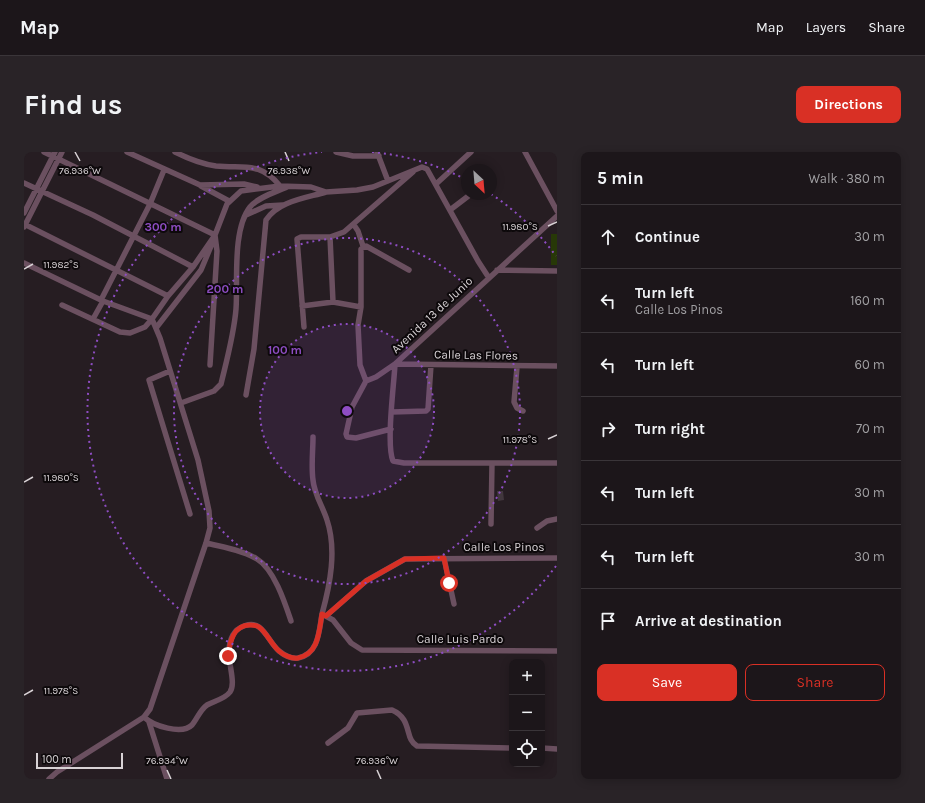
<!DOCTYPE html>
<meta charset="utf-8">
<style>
:root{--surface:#1c161a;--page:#292327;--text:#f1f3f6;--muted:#a09fa2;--line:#3a3539;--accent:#d93025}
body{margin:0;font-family:Karla,sans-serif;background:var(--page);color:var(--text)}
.controls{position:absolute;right:12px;bottom:12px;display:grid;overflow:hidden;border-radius:8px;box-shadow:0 2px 10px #0003}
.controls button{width:36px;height:36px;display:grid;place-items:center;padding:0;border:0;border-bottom:1px solid var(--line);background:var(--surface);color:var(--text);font:20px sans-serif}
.compass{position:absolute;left:437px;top:12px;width:36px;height:36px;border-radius:50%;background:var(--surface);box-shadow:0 2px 10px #0003;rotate:154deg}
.scale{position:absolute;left:12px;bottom:10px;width:87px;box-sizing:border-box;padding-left:4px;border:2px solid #d8d2d5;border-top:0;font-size:11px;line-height:14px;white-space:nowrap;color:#d8d2d5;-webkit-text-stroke:3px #0d090b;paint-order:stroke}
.stop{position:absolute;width:12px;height:12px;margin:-9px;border:3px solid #d93025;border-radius:50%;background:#fff}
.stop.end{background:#d93025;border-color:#fff;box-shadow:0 1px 4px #0008}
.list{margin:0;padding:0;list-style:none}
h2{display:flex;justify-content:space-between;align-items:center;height:52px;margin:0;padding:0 16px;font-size:17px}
h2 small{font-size:13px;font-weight:400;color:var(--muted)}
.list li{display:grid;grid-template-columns:26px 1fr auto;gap:12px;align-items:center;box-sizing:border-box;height:64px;padding:0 16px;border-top:1px solid var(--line)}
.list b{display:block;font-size:15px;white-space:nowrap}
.list p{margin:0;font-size:13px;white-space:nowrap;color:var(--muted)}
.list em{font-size:13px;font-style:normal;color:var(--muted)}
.actions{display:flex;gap:8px;padding:12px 16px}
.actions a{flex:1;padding:9px 0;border:1px solid var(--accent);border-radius:8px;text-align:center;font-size:14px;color:var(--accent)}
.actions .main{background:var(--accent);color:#fff}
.icon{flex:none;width:22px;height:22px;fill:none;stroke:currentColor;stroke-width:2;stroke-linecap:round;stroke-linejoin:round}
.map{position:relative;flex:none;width:533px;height:627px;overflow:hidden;border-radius:8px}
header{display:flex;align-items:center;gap:24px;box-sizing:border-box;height:56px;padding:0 20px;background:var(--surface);border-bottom:1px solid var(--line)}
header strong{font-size:19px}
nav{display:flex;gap:22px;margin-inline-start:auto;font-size:14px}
.intro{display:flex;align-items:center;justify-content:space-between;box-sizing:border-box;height:96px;padding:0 24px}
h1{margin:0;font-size:28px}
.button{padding:10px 18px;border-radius:8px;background:var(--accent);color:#fff;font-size:14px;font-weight:700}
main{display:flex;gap:24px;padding:0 24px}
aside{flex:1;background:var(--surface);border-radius:8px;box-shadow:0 2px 10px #0003}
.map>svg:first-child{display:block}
.green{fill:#273807}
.building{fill:#41373d}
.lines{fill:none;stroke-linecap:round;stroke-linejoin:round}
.minor{stroke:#6b5060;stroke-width:5.5}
.route{stroke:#d93025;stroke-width:5}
.ticks{fill:none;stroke:#d8d2d5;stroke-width:1.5}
.ring{fill:none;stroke:#8e4dc3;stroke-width:2;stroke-dasharray:2 4}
.labels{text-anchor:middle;stroke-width:4;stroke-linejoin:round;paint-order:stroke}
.street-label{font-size:12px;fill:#d8d2d5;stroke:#0d090b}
.ticks-label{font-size:10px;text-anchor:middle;fill:#d8d2d5;stroke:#0d090b;stroke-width:4;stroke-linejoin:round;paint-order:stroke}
.centre{fill:#8e4dc3;stroke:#0d090b;stroke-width:2}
.ring-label{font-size:12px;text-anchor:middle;font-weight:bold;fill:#8e4dc3;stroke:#0d090b;stroke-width:4;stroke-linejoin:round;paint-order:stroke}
</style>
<header>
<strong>Map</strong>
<nav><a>Map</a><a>Layers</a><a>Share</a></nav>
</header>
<div class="intro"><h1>Find us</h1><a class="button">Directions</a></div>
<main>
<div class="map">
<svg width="533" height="627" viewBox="0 0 533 627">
<rect width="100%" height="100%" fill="#261d22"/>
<path class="green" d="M527 82H533V113H527Z"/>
<path class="building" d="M473 339H479L480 348 474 349Z"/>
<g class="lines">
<path class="minor" d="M20 0 191 83
M103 0 176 33 220 32 233 35
M151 0C165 7 177 12 192 14 220 17 236 9 256 34
M312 0 329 4H355
M353 0 364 29
M501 0 533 59
M0 31 69 63 169 115
M412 32 447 0
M177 34 205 49
M426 58 447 42
M0 61 31 0
M222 63 242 54 259 53
M533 64 371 212C370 233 362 292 369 309L380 311H533
M0 72 144 144
M330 73 334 79 339 94
M0 75 38 0
M306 85 309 150
M0 111 79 149 128 167 136 186 174 308 185 359 186 376 182 391 126 557 120 565 33 620 25 627
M385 118 342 94 337 97V155L334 173 336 213 342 229 352 225 371 212 533 214
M473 118 533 119
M77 148 126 52 140 18
M38 153 96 180 106 181 121 175 128 167 144 144 169 115 191 83 203 52 217 39 256 34 287 35 302 40 333 38 349 35 398 15 403 17 454 109 465 126
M278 154 309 150 337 155
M69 167 79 149
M280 175 273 87 277 85H306L320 80 389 20
M132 176 177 118 190 87
M186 213 193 99 191 83
M493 215 490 250 493 256 499 259
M146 219 125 228 166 362
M342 229 328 255 322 282 323 285 332 286 367 277
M222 243 230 197 242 68C254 49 282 46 302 40
M157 251 190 239 197 232C203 207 210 182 212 157 214 130 208 78 226 55 234 45 252 40 263 35
M368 260 402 259 404 257 407 213
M289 285C289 299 287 314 289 328 290 342 299 355 303 368 313 398 306 433 298 462
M467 372 468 311
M513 376 523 369 533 367
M182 391C198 395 219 398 233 407 250 417 261 451 267 469
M420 406 430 452
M302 464 342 429 381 407 533 406
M120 565C129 574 158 583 168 573 173 567 176 558 183 553 190 549 201 547 206 540 214 528 198 502 209 483 213 475 227 469 235 475 243 481 247 492 255 499 260 503 268 507 274 506 295 502 295 479 298 462L309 468 327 491 338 498 533 499
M125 570 143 627
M304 591 324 576 333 561 368 558C389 567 380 587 393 594L488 596
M518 596 533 597"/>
</g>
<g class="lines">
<path class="route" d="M204 504C206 490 209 473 226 473 230 473 232 473 235 475 243 481 247 492 255 499 259 503 268 507 274 506 295 502 295 479 298 462L302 464 342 429 381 407 420 406 425 431"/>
</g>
<path class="ticks" d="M51 0 56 9M261 0 265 9M524 74 533 70M0 117 9 112M524 287 533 283M0 330 9 325M0 543 9 538M143 618 147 627M353 618 357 627"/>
<circle cx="323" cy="259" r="87" fill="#8e4dc3" fill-opacity=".12"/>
<g class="ring">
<circle cx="323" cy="259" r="87"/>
<circle cx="323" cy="259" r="173"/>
<path d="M532 414A260 260 0 1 1 298 0M348 0A260 260 0 0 1 441 27M467 42A260 260 0 0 1 532 104"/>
</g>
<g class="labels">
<g class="street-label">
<text transform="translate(408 163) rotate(-43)" y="4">Avenida 13 de Junio</text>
<text transform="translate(452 203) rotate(1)" y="4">Calle Las Flores</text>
<text x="480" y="399">Calle Los Pinos</text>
<text x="436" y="491">Calle Luis Pardo</text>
</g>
</g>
<g class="ticks-label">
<text x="56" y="22">76.936°W</text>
<text x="265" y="22">76.938°W</text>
<text x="496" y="78">11.980°S</text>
<text x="37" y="116">11.982°S</text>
<text x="496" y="291">11.978°S</text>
<text x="37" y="329">11.980°S</text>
<text x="37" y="542">11.978°S</text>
<text x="143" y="612">76.934°W</text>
<text x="353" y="612">76.936°W</text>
</g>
<circle cx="323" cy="259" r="6" class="centre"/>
<g class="ring-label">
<text x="139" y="79">300 m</text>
<text x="201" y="141">200 m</text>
<text x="261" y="202">100 m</text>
</g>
</svg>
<div class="controls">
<button>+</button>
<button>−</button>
<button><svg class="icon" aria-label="locate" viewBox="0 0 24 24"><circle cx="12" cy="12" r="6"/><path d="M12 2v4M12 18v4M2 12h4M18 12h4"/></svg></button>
</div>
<svg class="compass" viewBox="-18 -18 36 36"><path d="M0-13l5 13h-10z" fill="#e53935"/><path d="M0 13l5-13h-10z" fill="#a09fa2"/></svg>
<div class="scale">100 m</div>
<div class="stop" style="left:425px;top:431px"></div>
<div class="stop end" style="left:204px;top:504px"></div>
</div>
<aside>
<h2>5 min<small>Walk · 380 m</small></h2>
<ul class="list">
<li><svg class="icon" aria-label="ahead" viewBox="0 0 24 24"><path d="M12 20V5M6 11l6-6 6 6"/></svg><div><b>Continue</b></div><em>30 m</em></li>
<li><svg class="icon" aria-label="left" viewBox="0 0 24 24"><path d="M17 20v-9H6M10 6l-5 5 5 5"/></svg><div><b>Turn left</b><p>Calle Los Pinos</p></div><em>160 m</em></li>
<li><svg class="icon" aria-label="left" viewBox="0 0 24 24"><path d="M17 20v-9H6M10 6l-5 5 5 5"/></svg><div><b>Turn left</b></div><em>60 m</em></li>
<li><svg class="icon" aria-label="right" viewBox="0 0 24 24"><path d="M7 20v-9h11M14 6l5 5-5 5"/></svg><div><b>Turn right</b></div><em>70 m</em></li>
<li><svg class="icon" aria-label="left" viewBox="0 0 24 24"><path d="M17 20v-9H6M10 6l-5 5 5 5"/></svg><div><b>Turn left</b></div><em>30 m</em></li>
<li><svg class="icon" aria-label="left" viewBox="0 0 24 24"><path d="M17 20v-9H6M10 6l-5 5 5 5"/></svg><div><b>Turn left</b></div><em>30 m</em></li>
<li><svg class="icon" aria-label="arrive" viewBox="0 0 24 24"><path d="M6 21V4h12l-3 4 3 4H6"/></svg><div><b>Arrive at destination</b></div></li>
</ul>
<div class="actions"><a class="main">Save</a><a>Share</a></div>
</aside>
</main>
